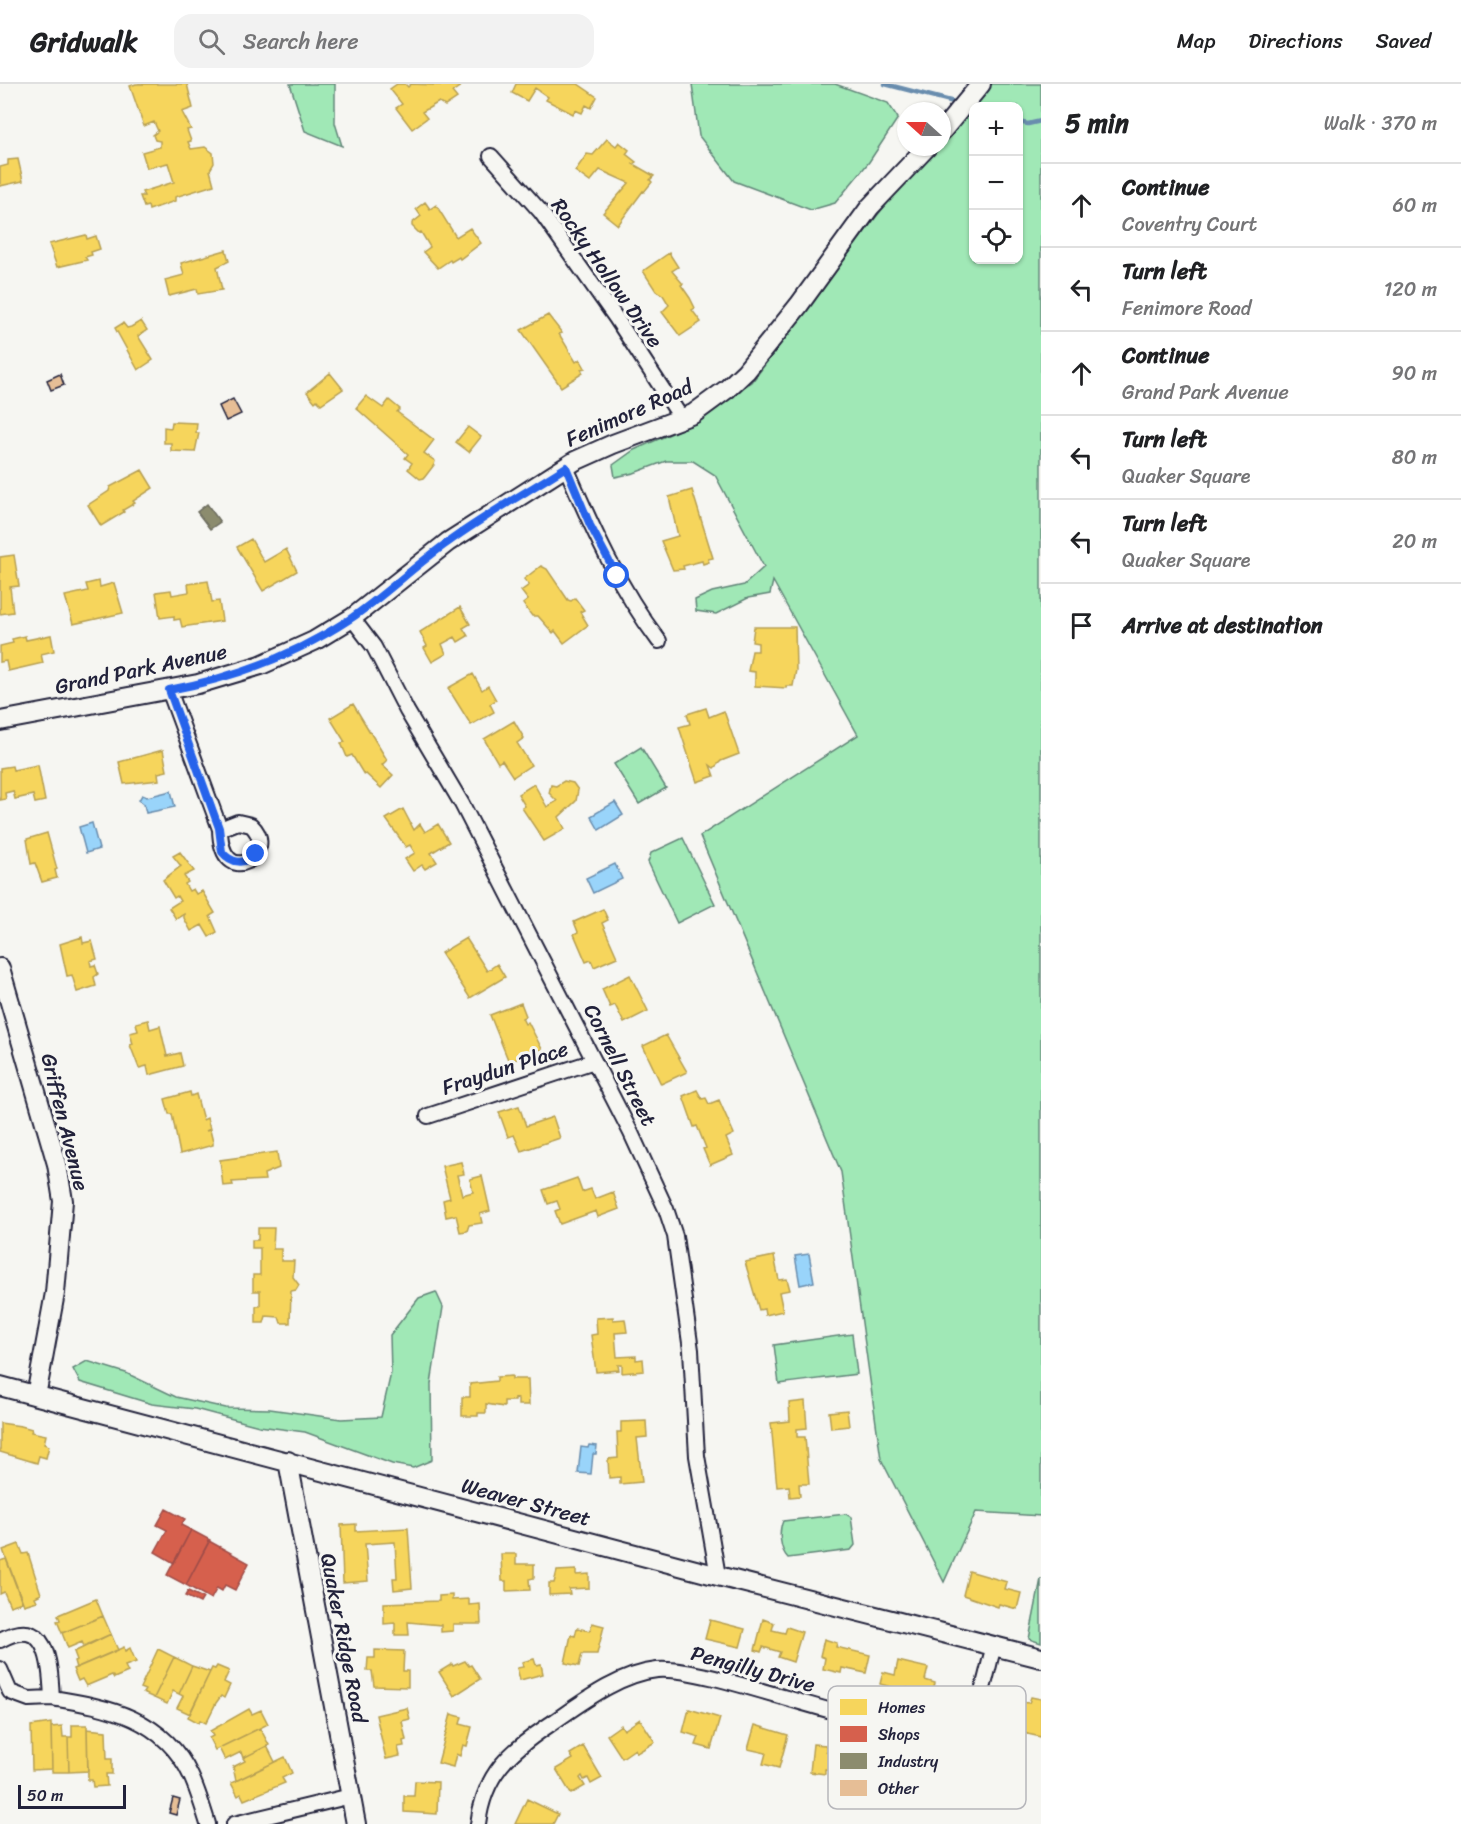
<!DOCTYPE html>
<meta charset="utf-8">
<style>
:root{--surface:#fff;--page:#f2f2f2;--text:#202124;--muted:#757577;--line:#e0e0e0}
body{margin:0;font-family:Sriracha,sans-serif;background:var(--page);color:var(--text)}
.controls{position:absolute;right:18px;top:18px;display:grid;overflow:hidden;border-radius:12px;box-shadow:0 2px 4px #0004}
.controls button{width:54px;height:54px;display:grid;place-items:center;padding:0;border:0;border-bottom:2px solid var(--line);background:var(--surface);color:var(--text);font:30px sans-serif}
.compass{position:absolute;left:897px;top:18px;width:54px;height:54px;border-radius:50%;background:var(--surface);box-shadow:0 2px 4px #0004;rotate:291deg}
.scale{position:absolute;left:18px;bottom:15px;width:108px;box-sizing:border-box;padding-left:6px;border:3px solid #22223b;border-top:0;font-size:16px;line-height:21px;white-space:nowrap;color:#22223b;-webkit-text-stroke:4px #f6f6f2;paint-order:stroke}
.stop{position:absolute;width:18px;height:18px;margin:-14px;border:4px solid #2563eb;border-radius:50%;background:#fff}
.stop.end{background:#2563eb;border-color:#fff;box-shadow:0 2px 6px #0008}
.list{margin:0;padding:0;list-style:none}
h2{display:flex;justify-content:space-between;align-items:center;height:78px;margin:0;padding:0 24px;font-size:26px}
h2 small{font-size:20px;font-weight:400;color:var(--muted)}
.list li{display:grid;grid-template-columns:39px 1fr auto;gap:18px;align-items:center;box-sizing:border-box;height:84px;padding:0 24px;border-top:2px solid var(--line)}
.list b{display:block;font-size:22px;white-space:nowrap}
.list p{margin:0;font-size:20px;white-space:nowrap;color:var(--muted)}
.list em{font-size:20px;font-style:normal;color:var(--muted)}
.icon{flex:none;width:33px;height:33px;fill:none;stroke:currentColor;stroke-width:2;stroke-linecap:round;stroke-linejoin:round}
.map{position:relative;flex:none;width:1041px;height:1740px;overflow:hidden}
header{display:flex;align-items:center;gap:36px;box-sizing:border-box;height:84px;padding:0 30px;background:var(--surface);border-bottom:2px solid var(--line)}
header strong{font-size:28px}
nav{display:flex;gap:33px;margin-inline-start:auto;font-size:21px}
.search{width:420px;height:54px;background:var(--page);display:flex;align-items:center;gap:15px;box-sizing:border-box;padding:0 21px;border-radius:18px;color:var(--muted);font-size:22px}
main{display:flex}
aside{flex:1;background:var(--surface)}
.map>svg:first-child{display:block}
.green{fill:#a0e8b6;stroke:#618578;stroke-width:1.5;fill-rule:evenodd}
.water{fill:#99d4fa;stroke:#698dae;stroke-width:1.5}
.homes{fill:#f6d55c;stroke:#b69f52;stroke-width:1.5}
.shops{fill:#d6604d;stroke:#a04d48;stroke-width:1.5}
.industry{fill:#8c8c6e;stroke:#6c6c5f;stroke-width:1.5}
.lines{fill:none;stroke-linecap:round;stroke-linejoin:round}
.stream{stroke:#698dae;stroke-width:4.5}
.building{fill:#e6be96;stroke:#22223b;stroke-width:1.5}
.street-casing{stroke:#22223b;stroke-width:18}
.secondary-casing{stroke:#22223b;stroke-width:22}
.street{stroke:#f6f6f2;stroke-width:14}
.secondary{stroke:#f6f6f2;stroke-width:18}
.route{stroke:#2563eb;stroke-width:8}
.labels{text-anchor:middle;stroke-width:6;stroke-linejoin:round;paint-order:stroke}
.street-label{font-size:21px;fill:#22223b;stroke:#f6f6f2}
.key{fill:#f6f6f2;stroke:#b6b6bb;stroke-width:1.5}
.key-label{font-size:16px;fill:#22223b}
</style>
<header>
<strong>Gridwalk</strong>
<div class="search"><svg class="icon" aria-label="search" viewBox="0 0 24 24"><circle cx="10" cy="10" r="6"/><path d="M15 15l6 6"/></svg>Search here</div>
<nav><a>Map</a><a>Directions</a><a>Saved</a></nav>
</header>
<main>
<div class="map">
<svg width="1041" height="1740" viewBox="0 0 1041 1740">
<rect width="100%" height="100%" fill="#f6f6f2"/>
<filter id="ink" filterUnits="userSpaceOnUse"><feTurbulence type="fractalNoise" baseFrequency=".0167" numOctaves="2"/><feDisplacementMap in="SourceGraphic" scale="12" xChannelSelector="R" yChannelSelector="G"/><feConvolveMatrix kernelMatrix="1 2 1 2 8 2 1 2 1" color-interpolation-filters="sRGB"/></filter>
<g filter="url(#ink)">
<path class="green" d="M290 0H335V39L342 62 305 47Z
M692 0H835L888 19 898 34 869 78 835 119 811 126 734 97 699 52Z
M984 0H1041V1432L976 1428 944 1498 881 1375 841 1088 700 752 858 651 773 497 770 510 748 514 716 530 696 527 695 516 712 508 744 501 764 483 715 391 693 377H666L634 389 615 393 613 381 634 366 688 342 687 339 752 298 876 133 932 63H942V51ZM974 22H1018V176H974Z
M641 663 666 704 639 720 614 680Z
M683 754 715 820 677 839 648 778 651 769Z
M436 1208 443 1223 431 1300 432 1376 413 1384 392 1380 305 1348 259 1342 195 1325 152 1320 80 1298 73 1285 87 1277 126 1289 176 1313 226 1324 270 1325 341 1335 381 1333 391 1289 390 1251 419 1214Z
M852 1250 857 1290 779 1300 774 1261Z
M846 1430 851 1433 855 1461 851 1466 788 1474C780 1466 778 1447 783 1437Z
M1041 1495V1559L1029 1555Z"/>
<path class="water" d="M171 707 175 723 146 729 144 720 139 716 142 711 147 713Z
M615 718 623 731 599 746 591 732Z
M92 739 99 765 86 769 79 743Z
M615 780 622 795 593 809 586 794Z
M809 1170 814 1198 800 1201 795 1172Z
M589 1361 597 1362 596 1370H593L591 1390 578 1389 581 1363 588 1364Z"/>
<path class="homes" d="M136 0H187L193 24 182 28 191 45 187 46 191 57 188 58 191 65 205 63 213 69 214 79 210 86 214 101 175 113V117L149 126 148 122 144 123 140 112H144L142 108 174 98 168 79 147 84 142 68 160 63V57L155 56 153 51 158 47 154 38 144 42 130 2Z
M397 0H405L408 3 411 0 461 2 452 8 457 14 445 22 439 18 422 28 427 34 412 45 396 24 402 20 390 5Z
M516 0H578L597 13 591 24 586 21 582 29 575 26 573 30 546 16 548 13 535 4 527 17 512 9Z
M607 55 616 62 619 58 629 66 626 70 636 78 633 80 654 92 650 96 652 98 644 108 643 107 618 141 603 129 629 99 600 86 590 98 575 87 587 70 593 71Z
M18 75 23 97 0 102V83L8 81V76Z
M425 118 430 125 436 121 456 153 470 144 481 159 460 175 459 173 451 178 450 176 438 184 423 168 430 163 421 148 419 149 412 142V139L421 132 416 125Z
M86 151 87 155 96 152 100 165 91 168 92 171 85 173 87 176 57 183 49 160Z
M226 166 229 177 217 183 222 206 198 210 197 205 169 212 165 196 184 191 181 179Z
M669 169 678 183 672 187 683 200 681 201 690 214 695 224 692 226 701 238 680 252 662 228 669 221 663 211 656 207 643 187Z
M548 231 562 249 559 250 576 278 580 275 585 284 581 285 583 289 561 303 521 246Z
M141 237 147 246 138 252 153 276 138 286 115 244 123 239 127 244 131 243Z
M330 289 343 305 321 320 317 316 315 318 307 308Z
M366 312 383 324 389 316 400 325 397 328 434 356 424 369 435 377 434 381 424 394 420 395 408 385 412 379 405 374 408 370 356 324Z
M172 338 197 339 196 349H199L195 368 171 367V359H164V343L171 344Z
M468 343 481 353 469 368 456 358Z
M142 386 153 404 133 417 135 419 123 426 124 428 101 442 88 421 109 407 110 403Z
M692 406 713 474 708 475 709 478 703 480 702 477 683 482 684 485 673 486 661 457 678 452 669 413Z
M251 455 264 478 286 465 297 487 263 507 237 463Z
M14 471 19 502 10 503 13 528 0 530V473Z
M541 482 547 485 568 516 571 517 575 514 584 526 580 528 588 541 564 559 555 547 553 549 538 532H532L523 520 528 516 521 507 529 501 524 495Z
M99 497 100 503 114 499 123 529 73 540 65 512 88 507 86 500Z
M208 497 212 518 219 517 222 537 182 543 180 535 174 536V532L160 534 156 508 171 506 172 511 189 508 188 500Z
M460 523 470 540 463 544 468 552 458 558 455 553 442 560 446 570 432 578 424 564 427 562 420 548Z
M754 543H795L796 586 793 602H786V604L755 602V588L748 587 752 567H758V559L752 558Z
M51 551 54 567 41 570 43 579 8 587 6 577 0 578V562L13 559 12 555 25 552 26 556Z
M473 590 482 606 488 602 496 616 490 620 494 628 471 641 448 604Z
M353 620 387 676 382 681 393 691 381 704 366 690 364 691 352 671 347 673 341 659 345 658 330 634Z
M706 624 709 633 724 627 739 670 721 677 714 684 710 681 714 692 697 698 679 643 690 640 687 630Z
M514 637 524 654 517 659 531 681 513 693 502 676 498 679 484 655Z
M163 666 167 687 158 689 159 696 124 700 119 678Z
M38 681 45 717 35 719 33 711 15 715 13 707 5 709 6 715 0 716V684L12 682 13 686Z
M564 697 573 699 578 706 576 717 559 733 565 745 544 757 522 724 525 722 518 710 534 700 547 723 557 717 549 709 551 701 556 702Z
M403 725 414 746 420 740 425 748 438 740 449 758 431 769 437 778 425 785 422 781 413 787 405 775 415 769 410 761 406 763 386 735Z
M47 749 57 785 55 786 57 794 42 798 35 779 31 780 27 755Z
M180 768 194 787 184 792 188 798 185 800 189 807 193 805 196 810 202 807 215 829 210 832 217 848 209 853 202 841 191 847 184 834V830L176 835 169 824 180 817 177 812 174 814 163 796 181 782 173 772Z
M603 825 608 836 602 839 617 873 594 883 591 876 586 878 574 850 578 848 574 838Z
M82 853 83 859 92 857 97 875 90 877 91 882 95 881 98 890 94 893 96 902 77 908 72 891 67 892 60 860Z
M466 854 487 887 497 880 505 893 470 914 441 869Z
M630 891 648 927 624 939 615 921 610 923 602 905Z
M521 919 526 932 522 934 525 940 528 938 542 965 509 978 490 931Z
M148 936 150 945 160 942 167 972 180 969 183 982 149 991 147 982 139 984 130 961 133 960 130 949 138 947 136 939Z
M666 951 687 988 661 1000 643 962Z
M697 1006 702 1015 706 1014 709 1020 719 1016 734 1050 726 1054 733 1071 710 1081 703 1065 706 1064 697 1042 694 1043 683 1012Z
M190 1008 191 1012 196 1010 203 1036 207 1034 210 1045 206 1047 210 1046 213 1058V1061L180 1070 172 1030H169L165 1015Z
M519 1022 526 1042 553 1033 560 1054 521 1067 514 1051 508 1053 499 1028Z
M277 1068 279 1084 264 1090 265 1096 232 1098 233 1101 223 1102 220 1076Z
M461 1078 464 1090 457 1091 462 1111 473 1108 470 1095 482 1092 490 1127 480 1130 482 1139 469 1141 467 1147 460 1148 456 1131 446 1133 443 1116 450 1114 442 1082Z
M577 1094 582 1108 591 1105 595 1115 613 1108 619 1125 598 1133 596 1127 560 1140 555 1127 560 1125 557 1117 548 1120 543 1106Z
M258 1144H274L273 1165H281V1177H294L293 1193 299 1201 296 1206 291 1207 290 1239H281L279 1233 266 1232 264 1239H256V1222H260V1207H253V1191H260V1164H252V1156H258Z
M774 1172 779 1196 787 1195 790 1206 779 1208 783 1227 765 1231 764 1225 759 1226 745 1178Z
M613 1233V1236L625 1235 627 1248 615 1249 617 1273 636 1272V1276L643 1275 644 1287 622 1289V1281H618L619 1286 596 1288 591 1251 597 1250 596 1234Z
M512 1292V1295H528L529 1321H518V1315L515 1314V1317H504V1323L486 1320V1329H478V1332H462V1313H470V1300L497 1297V1293Z
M805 1317 807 1344 797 1345V1353H805L809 1400H799L800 1412 790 1413 789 1402 777 1403 771 1339 790 1337 789 1319Z
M847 1326 849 1342 831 1344 829 1328Z
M646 1337 647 1353 637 1354 642 1398 620 1400V1393L609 1394 608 1375 618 1374 617 1348H621V1338Z
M0 1339 21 1342 32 1345 31 1348 46 1351 44 1360 49 1362 46 1374 39 1372 37 1379 0 1368Z
M356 1440V1447L408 1444 412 1504 394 1506 393 1494H397L395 1458 365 1460 368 1497 343 1499 341 1441Z
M19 1460 23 1470 28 1469 41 1510 35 1513 37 1517 24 1521 3 1466Z
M501 1470H516V1480H534V1494L529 1495 530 1506 506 1507V1497H502Z
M6 1475 22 1518 10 1522 4 1508 0 1510V1477Z
M576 1486V1491L589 1490V1504L569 1505 570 1510 549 1511V1499H554L557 1487Z
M969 1487 1007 1498 1005 1505 1021 1509 1017 1525 999 1520 998 1523 963 1511Z
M452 1511V1516L469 1515V1521L480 1520 481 1540H453V1547L441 1548V1541L408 1538 409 1551H395V1539L384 1540V1519L439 1517V1512Z
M96 1515 103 1532 62 1549 57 1537 60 1536 58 1531Z
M103 1532 111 1550 84 1562 82 1558 68 1564 62 1549Z
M763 1535 774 1539 772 1546 785 1549 787 1543 802 1548 793 1578 778 1573 780 1568 763 1563 761 1568 755 1566Z
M710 1536 745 1545 740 1563 705 1555Z
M592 1539 604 1542 597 1570H582L579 1582 565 1579 571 1551 575 1552 577 1544 590 1547Z
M111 1550 118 1566 76 1584 74 1577 77 1576 74 1568Z
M824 1555 837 1559 836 1563 870 1571 866 1589 842 1584 841 1589 823 1585 825 1574 820 1572Z
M124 1563 125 1567 130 1564 136 1578 125 1582 128 1588 114 1594 112 1591 86 1602 82 1595 78 1597 73 1585Z
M158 1565 174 1573 154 1614 143 1609 145 1606 140 1604Z
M375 1566 404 1567 403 1587H408V1603L374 1602 372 1587H367L368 1574H375Z
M174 1573 192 1582 179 1610 173 1607 167 1620 154 1614Z
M534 1575 536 1581 541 1580 543 1590 520 1596 517 1584 523 1583 522 1578Z
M465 1577 469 1582 471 1581 480 1595 454 1612 439 1588 452 1580 453 1582Z
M898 1577 928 1584 925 1596 935 1599 932 1612 907 1604 906 1607 880 1600 883 1588 895 1591Z
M192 1582 210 1588 190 1630 177 1624 183 1612 179 1610Z
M217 1582 229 1587 224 1598 230 1601 224 1614 221 1612 216 1619 206 1639 200 1636 199 1639 188 1633 212 1584 215 1585Z
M1031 1613 1041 1615V1653L1014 1647 1020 1618 1029 1619Z
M407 1624 410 1635 402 1637 406 1656 403 1657 404 1662 398 1663 400 1672 386 1675 376 1631Z
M249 1625 252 1630 261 1626 268 1640 215 1666 209 1654 213 1652 210 1647Z
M689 1625 720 1634 711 1665 696 1661 699 1653 683 1648Z
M451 1630 462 1633 460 1640 472 1643 467 1662 463 1661 460 1672 456 1670 453 1683 438 1679Z
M640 1635 655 1658 637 1669 635 1665 622 1674 607 1651 621 1641 624 1646Z
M51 1639 52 1685 32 1686 31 1642Z
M72 1641H87L88 1687 69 1688 68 1653H72Z
M755 1641 788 1651 779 1684 763 1680 766 1669 748 1665Z
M62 1642 63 1653H68L69 1688H52L51 1643Z
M260 1644 269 1661 243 1674 241 1668 225 1676 219 1664Z
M87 1645 106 1647 107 1675H112V1690H106L107 1702 93 1703 92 1696H88Z
M813 1660 826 1661V1667L844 1669 842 1687 825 1685V1690L810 1688Z
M267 1662 275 1678 236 1697 233 1683 245 1677 243 1674Z
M583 1662 602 1694 591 1700 588 1694 584 1696 582 1692 580 1694 585 1702 571 1710 556 1685 573 1675 570 1670Z
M285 1673 292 1689 282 1694 285 1699 244 1716 241 1710 238 1712 231 1699Z
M415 1697 438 1698 437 1730 404 1728V1712H414Z
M527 1715 558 1730 553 1740H515Z"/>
<path class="shops" d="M166 1425 185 1435 181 1441 191 1446 174 1479 155 1468 167 1446 157 1441Z
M191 1446 210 1456 186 1501 167 1491Z
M209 1457 249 1479 235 1506 225 1501 222 1507 217 1504 211 1515 186 1501Z
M188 1507 203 1514 200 1519 185 1512Z"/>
<path class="industry" d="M207 420 220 438 210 445 197 428Z"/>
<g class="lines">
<path class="stream" d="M885 0 958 19
M1018 38 1028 40 1041 37"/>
</g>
<path class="building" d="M60 290 64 301 51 306 47 296Z
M233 315 241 330 226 337 219 322Z
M173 1714 180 1716 176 1731 169 1729Z"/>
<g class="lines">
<g class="street-casing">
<path id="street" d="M491 72 541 128 616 234 682 335
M566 383C592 444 619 504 659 557
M352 534 374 563 407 627 462 720 631 1049 666 1125 675 1152 691 1266 697 1372 718 1492
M169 606 220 745
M238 738 251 741C281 769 221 809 220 745Z
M428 1032 594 977
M0 1556C48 1530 50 1579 52 1614L29 1615 10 1608 0 1585
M52 1614C109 1623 164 1634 191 1692 198 1707 203 1724 208 1740
M234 1740 351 1712
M478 1740C484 1690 509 1668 549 1641 580 1620 618 1590 657 1586 717 1580 921 1672 962 1641 983 1625 986 1587 994 1562"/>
</g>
<g class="secondary-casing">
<path id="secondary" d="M942 47 981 0
M0 637 198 600 261 581 314 557 352 534 448 458 575 377 613 360 693 330 727 305 746 287 799 221 870 123 927 63
M0 884 57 1080 63 1117 55 1209 36 1312
M0 1302 718 1492 1041 1574
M288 1377 356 1740"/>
</g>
<use href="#street" class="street"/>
<use href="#secondary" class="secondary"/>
</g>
</g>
<g class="lines" filter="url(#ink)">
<path class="route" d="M256 770C245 781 232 780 222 768L219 744 169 606C233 594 297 570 350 535 384 512 414 482 447 459 485 431 527 408 566 383L590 441 617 492"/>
</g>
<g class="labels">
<g class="street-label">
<text transform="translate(607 189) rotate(55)" y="7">Rocky Hollow Drive</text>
<text transform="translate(629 329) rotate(-24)" y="7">Fenimore Road</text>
<text transform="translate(141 585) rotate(-12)" y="7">Grand Park Avenue</text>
<text transform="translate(620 981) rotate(63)" y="7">Cornell Street</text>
<text transform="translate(505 984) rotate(-18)" y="7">Fraydun Place</text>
<text transform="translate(65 1038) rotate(76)" y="7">Griffen Avenue</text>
<text transform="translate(526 1418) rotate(15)" y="7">Weaver Street</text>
<text transform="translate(344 1554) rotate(79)" y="7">Quaker Ridge Road</text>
<text transform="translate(753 1585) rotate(15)" y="7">Pengilly Drive</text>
</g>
</g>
<rect x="828" y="1602" width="198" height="123" rx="9" class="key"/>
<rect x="840" y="1615" width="27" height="16" fill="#f6d55c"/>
<rect x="840" y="1642" width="27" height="16" fill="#d6604d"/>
<rect x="840" y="1669" width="27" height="16" fill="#8c8c6e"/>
<rect x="840" y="1696" width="27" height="16" fill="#e6be96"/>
<g class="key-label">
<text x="878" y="1629">Homes</text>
<text x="878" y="1656">Shops</text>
<text x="878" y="1683">Industry</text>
<text x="878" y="1710">Other</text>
</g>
</svg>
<div class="controls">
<button>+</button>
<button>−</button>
<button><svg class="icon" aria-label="locate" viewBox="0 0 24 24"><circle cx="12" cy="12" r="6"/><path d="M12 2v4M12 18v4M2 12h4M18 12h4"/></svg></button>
</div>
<svg class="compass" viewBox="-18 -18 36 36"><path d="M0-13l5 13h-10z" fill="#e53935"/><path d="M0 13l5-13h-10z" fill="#757577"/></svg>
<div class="scale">50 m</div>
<div class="stop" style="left:617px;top:492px"></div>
<div class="stop end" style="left:256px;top:770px"></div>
</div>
<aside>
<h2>5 min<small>Walk · 370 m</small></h2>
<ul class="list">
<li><svg class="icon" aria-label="ahead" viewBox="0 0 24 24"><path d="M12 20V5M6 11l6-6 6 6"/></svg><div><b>Continue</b><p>Coventry Court</p></div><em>60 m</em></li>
<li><svg class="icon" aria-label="left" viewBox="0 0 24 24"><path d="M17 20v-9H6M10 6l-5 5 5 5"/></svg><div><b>Turn left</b><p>Fenimore Road</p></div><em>120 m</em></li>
<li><svg class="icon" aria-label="ahead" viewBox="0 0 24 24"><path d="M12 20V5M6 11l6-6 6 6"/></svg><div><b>Continue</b><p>Grand Park Avenue</p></div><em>90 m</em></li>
<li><svg class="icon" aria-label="left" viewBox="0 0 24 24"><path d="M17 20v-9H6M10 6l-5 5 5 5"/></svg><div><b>Turn left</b><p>Quaker Square</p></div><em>80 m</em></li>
<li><svg class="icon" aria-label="left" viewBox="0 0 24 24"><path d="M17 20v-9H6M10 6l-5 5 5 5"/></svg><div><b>Turn left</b><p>Quaker Square</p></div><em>20 m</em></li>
<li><svg class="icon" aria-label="arrive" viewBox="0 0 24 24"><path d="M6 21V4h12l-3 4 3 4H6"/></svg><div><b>Arrive at destination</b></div></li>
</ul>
</aside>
</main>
